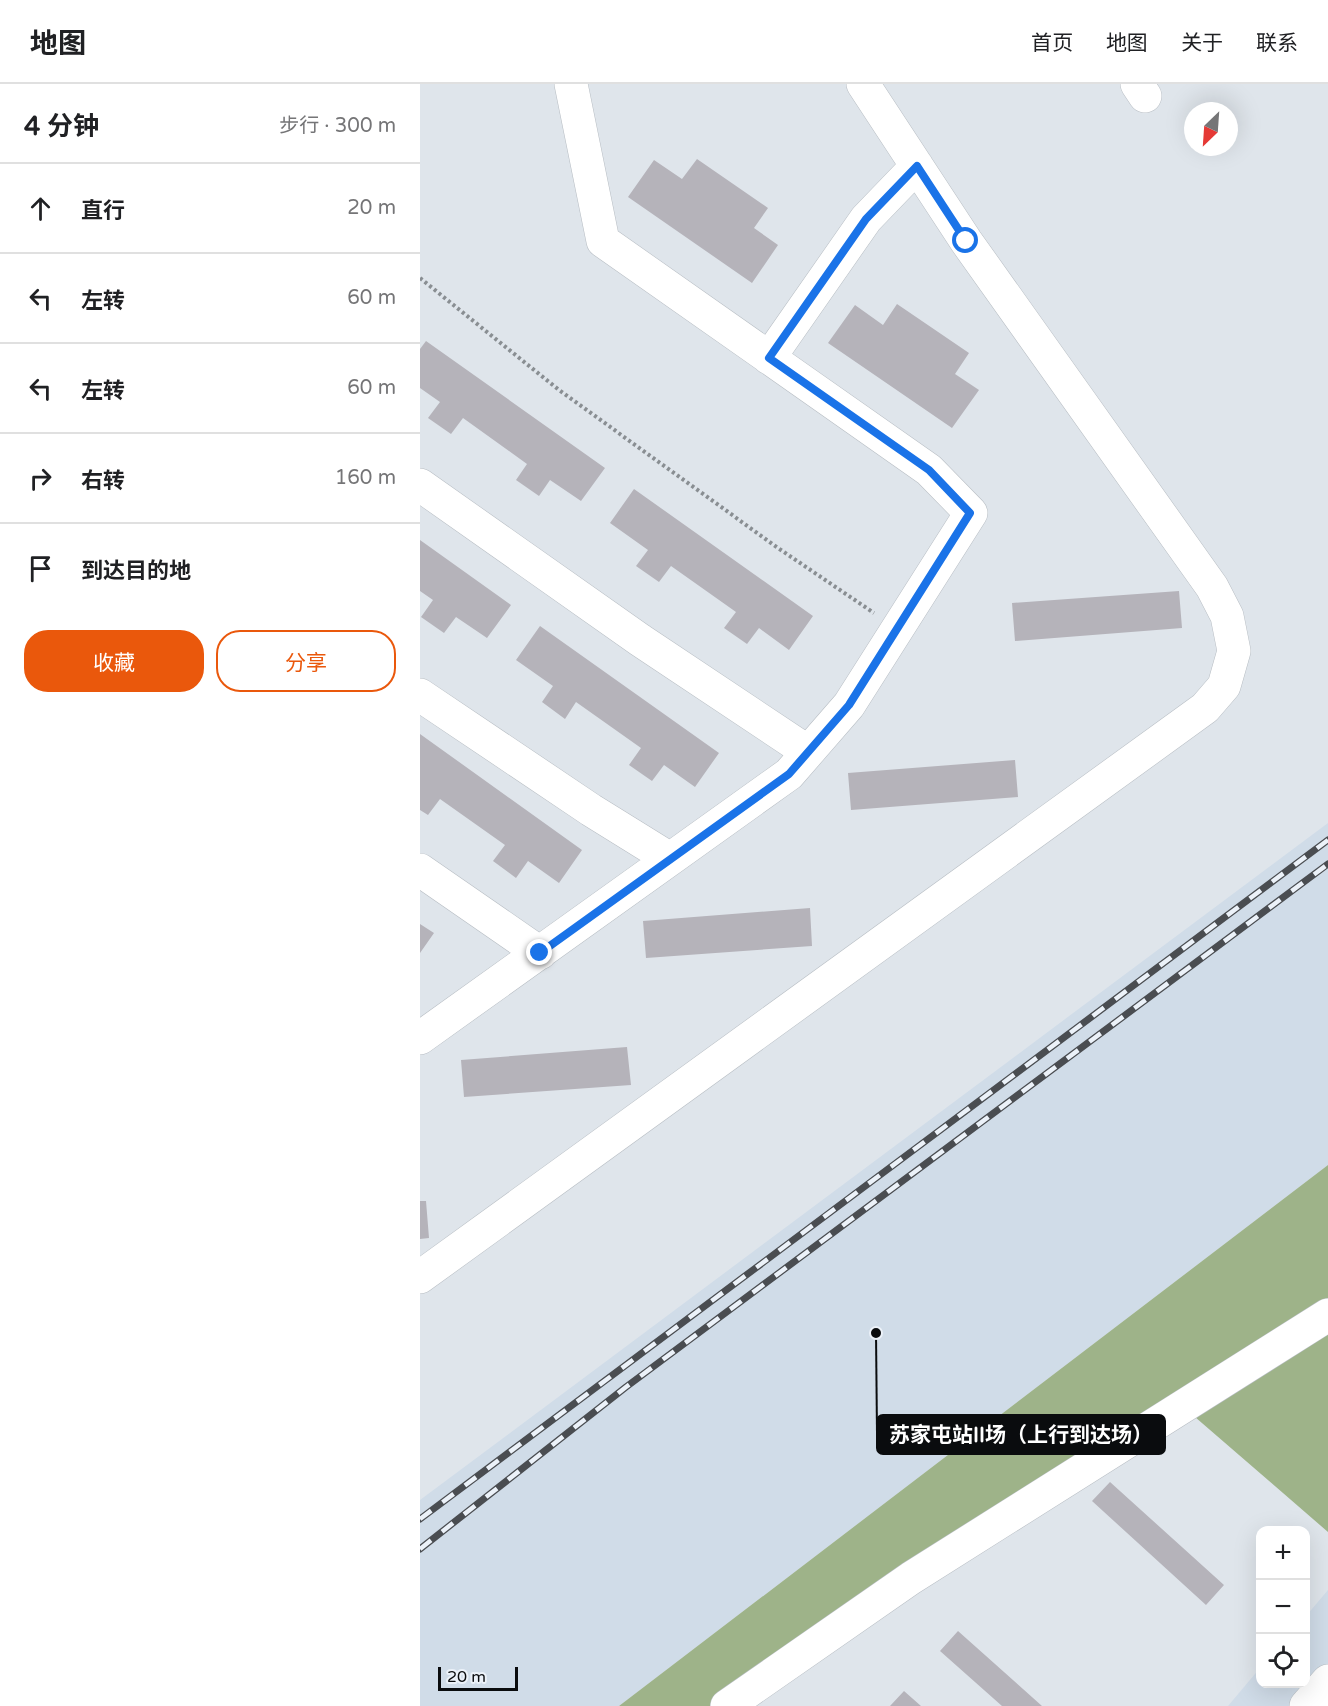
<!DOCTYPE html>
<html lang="zh">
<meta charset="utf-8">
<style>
:root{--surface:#fff;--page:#f2f2f2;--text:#202124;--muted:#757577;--line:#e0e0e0;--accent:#ea580c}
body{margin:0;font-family:"Varela Round","Noto Sans SC",sans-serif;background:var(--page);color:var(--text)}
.controls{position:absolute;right:18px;bottom:18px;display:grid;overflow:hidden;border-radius:12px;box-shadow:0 6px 24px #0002}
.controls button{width:54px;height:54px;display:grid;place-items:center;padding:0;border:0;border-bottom:2px solid var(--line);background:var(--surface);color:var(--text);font:30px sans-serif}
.compass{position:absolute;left:764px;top:18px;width:54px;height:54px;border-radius:50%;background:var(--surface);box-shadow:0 6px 24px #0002;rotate:205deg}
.scale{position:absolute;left:18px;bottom:15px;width:80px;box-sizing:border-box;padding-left:6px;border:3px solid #0a0c0e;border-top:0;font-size:16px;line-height:21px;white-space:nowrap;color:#0a0c0e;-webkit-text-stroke:4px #ecf2f9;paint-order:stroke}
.stop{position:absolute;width:18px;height:18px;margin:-14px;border:4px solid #1a73e8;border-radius:50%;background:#fff}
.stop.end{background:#1a73e8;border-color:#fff;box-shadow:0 2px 6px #0008}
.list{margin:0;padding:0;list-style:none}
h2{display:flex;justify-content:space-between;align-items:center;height:78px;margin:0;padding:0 24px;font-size:26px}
h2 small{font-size:20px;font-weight:400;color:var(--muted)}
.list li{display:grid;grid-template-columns:39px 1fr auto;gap:18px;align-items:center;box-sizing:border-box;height:90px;padding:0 24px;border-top:2px solid var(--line)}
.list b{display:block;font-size:22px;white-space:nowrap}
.list em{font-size:20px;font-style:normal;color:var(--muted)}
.actions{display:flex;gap:12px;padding:18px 24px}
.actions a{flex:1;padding:14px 0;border:2px solid var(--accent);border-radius:24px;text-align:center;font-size:21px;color:var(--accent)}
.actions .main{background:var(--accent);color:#fff}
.icon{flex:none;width:33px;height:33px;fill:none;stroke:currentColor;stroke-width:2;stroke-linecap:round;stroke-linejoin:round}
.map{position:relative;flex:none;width:908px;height:1622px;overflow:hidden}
header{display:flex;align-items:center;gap:36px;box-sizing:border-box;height:84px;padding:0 30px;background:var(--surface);border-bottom:2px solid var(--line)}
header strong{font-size:28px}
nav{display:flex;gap:33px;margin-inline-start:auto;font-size:21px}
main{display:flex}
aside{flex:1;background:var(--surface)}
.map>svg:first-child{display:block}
.built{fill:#d0dce8}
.forest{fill:#9eb389}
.building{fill:#b5b3ba}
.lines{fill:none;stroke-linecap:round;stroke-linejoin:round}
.minor-casing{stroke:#b8bec4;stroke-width:34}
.path{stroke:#898e92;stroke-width:4;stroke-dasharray:3 3;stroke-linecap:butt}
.minor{stroke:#fff;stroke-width:33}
.rail-casing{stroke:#4a4d51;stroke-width:7}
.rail{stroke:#ecf2f9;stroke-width:4.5;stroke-dasharray:14;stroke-linecap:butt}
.route{stroke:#1a73e8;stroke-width:8}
.leader{fill:none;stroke:#0a0c0e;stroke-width:2}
.callout-dot{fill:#0a0c0e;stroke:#ecf2f9;stroke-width:2}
.callout{fill:#0a0c0e;stroke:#0a0c0e;stroke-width:2}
.callout-label{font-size:21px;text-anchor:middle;font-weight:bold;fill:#fff}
</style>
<header>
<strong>地图</strong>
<nav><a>首页</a><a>地图</a><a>关于</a><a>联系</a></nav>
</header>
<main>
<aside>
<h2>4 分钟<small>步行 · 300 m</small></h2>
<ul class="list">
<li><svg class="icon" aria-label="ahead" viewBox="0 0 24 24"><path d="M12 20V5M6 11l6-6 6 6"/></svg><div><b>直行</b></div><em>20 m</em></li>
<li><svg class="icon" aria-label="left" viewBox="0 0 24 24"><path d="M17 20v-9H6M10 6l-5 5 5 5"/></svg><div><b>左转</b></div><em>60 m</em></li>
<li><svg class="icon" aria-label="left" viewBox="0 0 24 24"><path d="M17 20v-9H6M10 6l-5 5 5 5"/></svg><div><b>左转</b></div><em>60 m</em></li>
<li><svg class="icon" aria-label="right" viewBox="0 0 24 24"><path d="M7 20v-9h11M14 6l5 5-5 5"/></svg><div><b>右转</b></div><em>160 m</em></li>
<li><svg class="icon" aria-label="arrive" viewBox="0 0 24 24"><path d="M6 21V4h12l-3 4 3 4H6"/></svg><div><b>到达目的地</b></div></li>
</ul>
<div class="actions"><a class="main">收藏</a><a>分享</a></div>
</aside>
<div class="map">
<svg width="908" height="1622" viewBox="0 0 908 1622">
<rect width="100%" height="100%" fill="#dfe5eb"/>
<path class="built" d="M908 739V1081L199 1622H0V1416Z
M908 1506V1622H808L840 1584V1600H886V1532Z"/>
<path class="forest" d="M908 1081V1214L485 1483 290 1622H199Z
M908 1248V1448L775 1333Z"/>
<path class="building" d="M277 75 348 124 334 144 358 161 332 199 208 113 234 76 262 95Z
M477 220 549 269 535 290 559 306 532 344 408 259 435 221 463 241Z
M6 257 185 384 161 417 130 396 119 412 96 396 107 380 43 334 31 350 8 334 20 318 0 304V265Z
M214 405 393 532 369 566 339 544 327 560 304 544 316 528 251 482 239 498 216 482 228 466 190 439Z
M0 456 91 521 67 554 36 533 24 549 1 533 13 516 0 507Z
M759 507 762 544 595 557 592 519Z
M120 542 299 669 275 703 244 681 232 697 209 681 221 664 156 618 145 635 122 618 133 602 96 576Z
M0 650 162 766 139 799 108 777 96 794 73 777 85 761 20 715 8 731 0 726Z
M595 676 598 713 431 726 428 689Z
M390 824 392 862 226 874 223 837Z
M0 840 14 849 0 869Z
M207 963 211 1001 44 1013 41 976Z
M0 1117H6L9 1154 0 1155Z
M690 1398 804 1501 786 1521 672 1417Z
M538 1547 622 1622H582L520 1567Z
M484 1607 501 1622H470Z"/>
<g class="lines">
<g class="minor-casing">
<path id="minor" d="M717 0 725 12
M349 274 446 135 497 82
M0 401 220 556 388 668
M0 611 171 726 250 775
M0 786 120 869
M0 954 369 690 429 621 551 429 509 386 183 157 151 0
M0 1193 785 624 804 602 814 567 807 532 792 503 546 157 443 0
M307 1622 491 1494 908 1231
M886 1622 908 1597"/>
</g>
<path class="path" d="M0 194 139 306 358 464 454 529"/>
<use href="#minor" class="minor"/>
<g class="rail-casing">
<path id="rail" d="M0 1435 908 756
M0 1465 206 1303 908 780"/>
</g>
<use href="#rail" class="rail"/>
</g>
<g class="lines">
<path class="route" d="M120 869 369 690 429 621 550 429 509 386 349 274 446 135 497 82 546 157"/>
</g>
<path class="leader" d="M456 1249L457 1350"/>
<circle class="callout-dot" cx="456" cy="1249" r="6"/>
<rect class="callout" x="457" y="1331" width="288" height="39" rx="6"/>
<g class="callout-label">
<text x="601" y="1358">苏家屯站II场（上行到达场）</text>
</g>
</svg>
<div class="controls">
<button>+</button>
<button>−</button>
<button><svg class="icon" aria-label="locate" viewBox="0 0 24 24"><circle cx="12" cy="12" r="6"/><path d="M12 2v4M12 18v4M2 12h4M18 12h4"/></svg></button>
</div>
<svg class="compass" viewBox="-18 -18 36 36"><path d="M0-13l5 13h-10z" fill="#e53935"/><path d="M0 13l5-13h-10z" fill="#757577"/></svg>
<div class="scale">20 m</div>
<div class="stop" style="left:546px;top:157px"></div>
<div class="stop end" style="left:120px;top:869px"></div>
</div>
</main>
